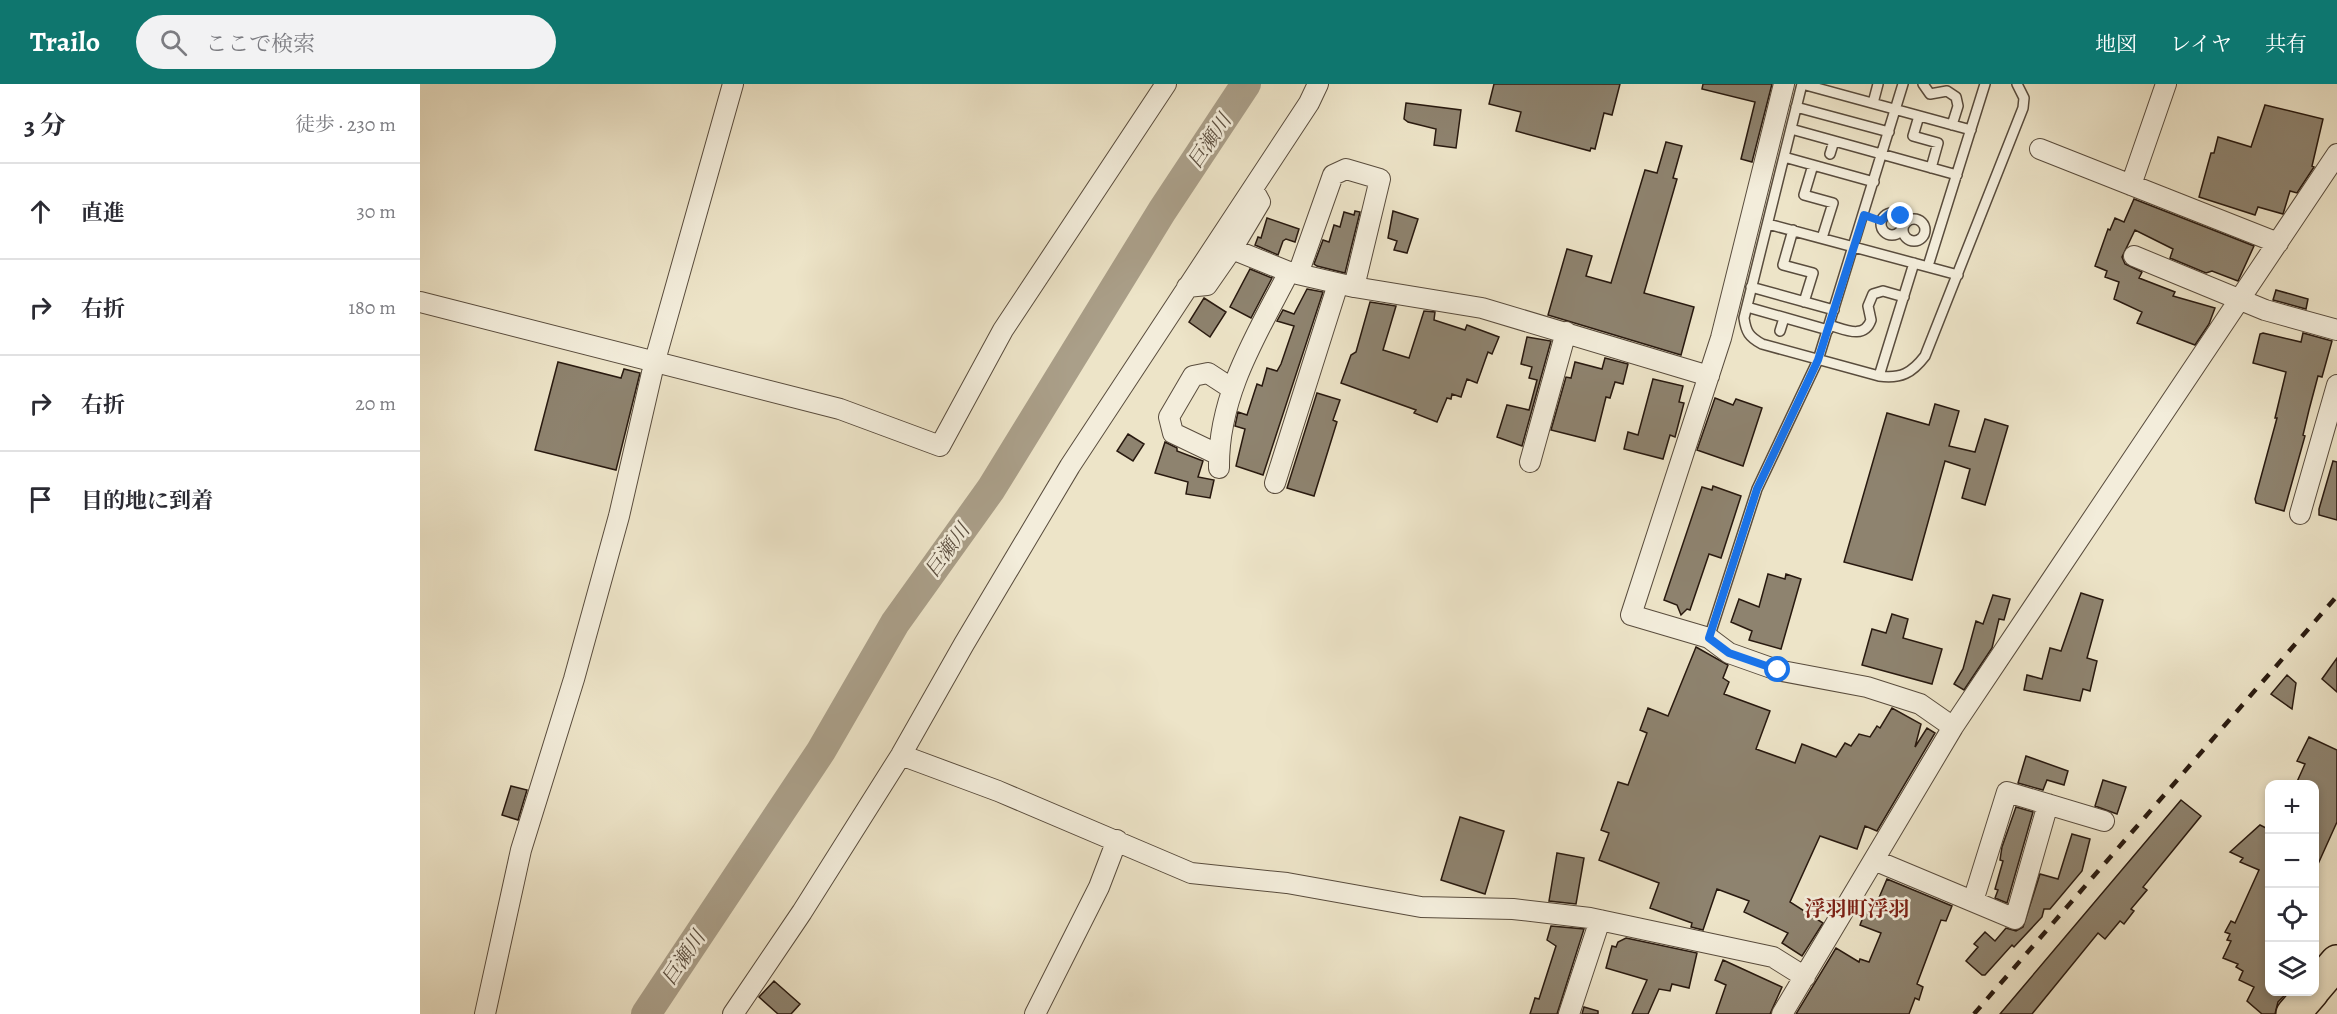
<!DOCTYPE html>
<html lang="ja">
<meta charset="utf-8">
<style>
:root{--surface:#fff;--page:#f2f2f3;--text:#2b2b33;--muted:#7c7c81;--line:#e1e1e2;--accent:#0f766e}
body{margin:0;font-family:Alegreya,"Noto Serif JP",serif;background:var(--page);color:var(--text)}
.controls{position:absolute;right:18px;bottom:18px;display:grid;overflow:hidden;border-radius:12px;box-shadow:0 3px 9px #0003}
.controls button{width:54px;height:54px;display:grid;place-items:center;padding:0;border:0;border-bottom:2px solid var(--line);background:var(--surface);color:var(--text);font:30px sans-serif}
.stop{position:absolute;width:18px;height:18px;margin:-14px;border:4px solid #1a73e8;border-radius:50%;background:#fff}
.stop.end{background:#1a73e8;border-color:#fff;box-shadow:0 2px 6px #0008}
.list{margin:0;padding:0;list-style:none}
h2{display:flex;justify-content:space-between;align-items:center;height:78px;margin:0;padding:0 24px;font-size:26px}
h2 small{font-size:20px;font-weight:400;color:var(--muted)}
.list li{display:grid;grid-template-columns:39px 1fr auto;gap:18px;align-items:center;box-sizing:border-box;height:96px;padding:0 24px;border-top:2px solid var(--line)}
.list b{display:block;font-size:22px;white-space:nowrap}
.list em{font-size:20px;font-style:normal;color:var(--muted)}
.icon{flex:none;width:33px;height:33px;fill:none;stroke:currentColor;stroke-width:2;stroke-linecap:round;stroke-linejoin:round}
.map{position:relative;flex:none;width:1917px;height:930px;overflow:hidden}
header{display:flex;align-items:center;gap:36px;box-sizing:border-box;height:84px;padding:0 30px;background:var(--accent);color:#fff}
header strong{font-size:28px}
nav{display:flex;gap:33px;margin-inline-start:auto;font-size:21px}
.search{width:420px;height:54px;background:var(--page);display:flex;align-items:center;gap:15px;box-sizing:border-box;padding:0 21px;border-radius:33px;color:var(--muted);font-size:22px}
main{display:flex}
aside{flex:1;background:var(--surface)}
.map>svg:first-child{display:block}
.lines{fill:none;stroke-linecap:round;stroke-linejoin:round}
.river{stroke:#aa9f89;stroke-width:30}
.building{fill:#8e836f;stroke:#28190f;stroke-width:1.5}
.lane-casing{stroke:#594c3d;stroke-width:12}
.street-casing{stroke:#594c3d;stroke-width:22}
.highway-casing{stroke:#28190f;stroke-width:36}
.lane{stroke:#f3eddb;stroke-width:9}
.street{stroke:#f3eddb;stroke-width:20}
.highway{stroke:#ede4c8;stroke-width:33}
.rail{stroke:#28190f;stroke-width:4.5;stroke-dasharray:10 10;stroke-linecap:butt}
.route{stroke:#1a73e8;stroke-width:8}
.labels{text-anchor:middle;stroke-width:5;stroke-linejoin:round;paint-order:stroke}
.water-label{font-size:20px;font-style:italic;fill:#5c4f40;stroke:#f3eddb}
.quarter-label{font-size:21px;font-weight:bold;fill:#7a1f14;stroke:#f3eddb}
</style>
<header>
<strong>Trailo</strong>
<div class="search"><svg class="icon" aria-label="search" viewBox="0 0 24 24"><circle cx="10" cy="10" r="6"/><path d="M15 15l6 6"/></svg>ここで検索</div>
<nav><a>地図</a><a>レイヤ</a><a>共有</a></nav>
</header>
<main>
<aside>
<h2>3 分<small>徒歩 · 230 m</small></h2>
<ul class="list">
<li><svg class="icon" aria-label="ahead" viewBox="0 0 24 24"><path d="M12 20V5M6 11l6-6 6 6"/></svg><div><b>直進</b></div><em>30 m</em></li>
<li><svg class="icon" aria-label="right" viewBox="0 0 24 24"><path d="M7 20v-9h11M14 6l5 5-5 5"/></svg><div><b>右折</b></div><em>180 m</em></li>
<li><svg class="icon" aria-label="right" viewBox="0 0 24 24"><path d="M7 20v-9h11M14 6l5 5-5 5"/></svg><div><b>右折</b></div><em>20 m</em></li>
<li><svg class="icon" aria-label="arrive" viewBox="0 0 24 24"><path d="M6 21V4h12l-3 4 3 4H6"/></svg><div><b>目的地に到着</b></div></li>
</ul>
</aside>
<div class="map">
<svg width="1917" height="930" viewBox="0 0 1917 930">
<rect width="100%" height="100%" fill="#ede4c8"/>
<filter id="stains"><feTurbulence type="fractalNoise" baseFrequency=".00333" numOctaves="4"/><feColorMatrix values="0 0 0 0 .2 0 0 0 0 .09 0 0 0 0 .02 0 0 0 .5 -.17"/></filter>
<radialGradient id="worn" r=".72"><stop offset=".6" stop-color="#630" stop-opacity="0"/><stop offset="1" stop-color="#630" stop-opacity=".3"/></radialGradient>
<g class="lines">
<path class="river" d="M226 930 401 667 475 539 571 405 742 127 826 0"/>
</g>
<path class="building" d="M1074 0H1200L1192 31 1184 29 1175 65 1171 64 1170 67 1096 47 1101 28 1069 20Z
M1283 0H1352L1332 78 1321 75 1335 18 1282 5Z
M986 19 1041 26 1036 64 1014 61 1016 45 988 38 984 35Z
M1845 21 1903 35 1892 82 1894 83 1877 109 1870 107 1863 130 1838 123 1835 131 1779 113 1791 69H1794L1798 53 1831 63Z
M1246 58 1262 62 1253 94 1257 95 1224 209 1274 223 1261 271 1128 231 1147 165 1172 172 1166 192 1191 199 1225 86 1237 89Z
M1714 115 1834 162 1818 197 1792 187 1786 189 1750 174 1753 165 1715 146 1702 173 1705 180 1722 188 1719 194 1755 208 1753 212 1795 224 1789 240 1775 261 1717 239 1722 228 1694 215 1699 198 1685 193 1687 187 1675 182 1688 145 1690 146 1695 134 1704 138Z
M935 127 940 128 925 189 897 182 894 180 903 156 909 158 914 141 920 143 924 128 934 131Z
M973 127 998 135 987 169 974 166 977 157 968 154Z
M847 134 879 145 875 158 866 155 863 157 858 171 835 161 838 153 841 154Z
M830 185 852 194 831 234 810 223Z
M887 205 903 208 843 391 816 382 825 345 815 342 818 328 827 331 837 300 842 302 847 284 857 287 861 280 874 242 857 237 863 226 874 230Z
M1856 206 1888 215 1886 225 1853 216Z
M784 214 806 228 790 253 769 238Z
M950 218 976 222 963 266 989 274 1004 227 1015 228 1014 236 1045 246 1047 241 1079 253 1072 270 1068 268 1057 299 1047 295 1041 313 1032 310 1031 315 1027 314 1017 338 994 329 996 326 921 299 931 271 936 268Z
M1843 249 1881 258 1883 249 1912 257 1902 293 1898 292 1889 326 1883 351 1885 352 1864 427 1836 419 1835 415 1857 334H1855L1866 288 1833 279 1840 250Z
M1107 253 1131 257 1102 362 1077 353 1087 321 1109 326 1117 296 1109 294 1112 283 1101 280Z
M1185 274 1208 280 1203 300 1195 298 1190 314 1186 313 1175 357 1131 346 1146 293 1151 294 1155 278 1182 285Z
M138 278 201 294 204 285 220 289 196 386 115 366Z
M1233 295 1263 302 1259 318 1264 319 1255 353 1250 351 1243 375 1204 365 1208 348 1218 351Z
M897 309 920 316 913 336 917 338 894 412 867 404Z
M1295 314 1313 321 1316 315 1342 324 1323 382 1277 366Z
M1515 320 1539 327 1529 362 1555 368 1565 335 1588 342 1565 421 1542 414 1550 385 1525 377 1492 496 1424 478 1467 329 1509 341Z
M708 350 724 360 713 377 697 367Z
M745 358 757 364V367L783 377 778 393 794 396 790 414 766 410 768 398 735 389Z
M1913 377 1917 378V436L1899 431V425Z
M1293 402 1321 412 1301 474 1289 470 1270 526 1267 525 1261 531 1257 521 1244 516 1282 403 1292 406Z
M1348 490 1365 495 1366 490 1381 495 1361 565 1329 556 1332 547 1311 538 1319 515 1339 523Z
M1661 509 1683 516 1667 574 1677 577 1670 607 1663 605 1660 617 1604 606 1607 591 1622 595 1630 564 1641 567Z
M1573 511 1590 515 1584 536 1579 535 1572 564 1544 606 1534 600 1543 585 1556 537 1563 540Z
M1472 530 1488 535 1483 554 1522 565 1512 600 1442 581 1452 545 1466 549Z
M1276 563 1308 581 1303 594 1309 598 1304 610 1350 627 1336 665 1375 679 1382 660 1416 673 1425 659 1431 662 1439 650 1450 653 1457 642 1460 644 1472 624 1501 640 1495 663 1507 644 1515 649 1457 747 1445 742 1437 765 1400 752 1370 818 1403 839 1382 872 1362 859 1368 849 1324 828 1329 817 1297 805 1283 846 1271 843 1272 839 1230 824 1239 799 1179 776 1189 749 1181 746 1198 698 1208 701 1227 649 1220 646 1228 624 1248 632Z
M1917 574V608L1902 595Z
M1867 591 1876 599 1872 625 1851 610Z
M1889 653 1917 666V738L1894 789V700H1876L1885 680 1877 677Z
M1606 672 1648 687 1644 701 1627 696 1623 706 1598 699Z
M1683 696 1706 703 1697 730 1675 722Z
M91 702 107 706 98 736 82 731Z
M1761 716 1781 732 1723 803 1727 806 1711 825 1714 827 1704 840 1700 837 1685 855 1678 849 1612 930H1580Z
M1596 723 1613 728 1587 819 1575 814 1578 806 1575 805 1583 777 1580 776 1582 763Z
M1040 733 1084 747 1065 810 1021 796Z
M1840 741 1850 746V908H1868L1858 918 1855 930H1842L1827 917 1834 903 1819 896 1823 887 1816 883 1818 880 1803 874 1811 857 1807 856 1810 850 1805 848 1811 837 1815 839 1839 786 1820 778 1823 774 1810 768Z
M1652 750 1670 755 1662 787 1630 825H1624L1622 833 1594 863 1592 861 1565 891H1562L1546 877 1558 863 1554 860 1565 848 1575 857 1586 844 1596 847 1603 843 1620 790 1638 795Z
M1137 769 1164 774 1156 820 1129 817Z
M1467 795 1532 822 1526 837 1521 836 1497 900 1503 903 1499 916 1495 914 1489 930H1376L1416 864 1439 878 1440 875 1449 878 1461 849 1440 841 1445 828 1452 830Z
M1131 842 1164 845 1137 930H1110L1115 914 1119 915 1136 862 1127 856Z
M1206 854 1277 869 1269 904 1252 900 1250 907 1239 905 1228 930H1212L1227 896 1186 884 1192 862 1196 863 1198 858Z
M1303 876 1362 903 1350 930H1296L1306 901 1295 896Z
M354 897 380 920 371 930H358L339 913Z
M1164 923 1178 927V930H1162Z"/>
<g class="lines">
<g class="lane-casing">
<path id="lane" d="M1382 0 1324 234C1326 248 1329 253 1342 260L1459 292C1481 295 1492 289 1505 272L1603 24 1604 14 1597 0
M1382 0 1551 46
M1503 0 1510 10 1527 7 1536 13 1538 22 1532 41
M1453 19 1458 0
M1376 23 1469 48
M1499 32 1493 52 1518 59 1511 84
M1371 45 1537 91
M1410 70 1414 57
M1364 73 1454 98
M1393 81 1384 111 1413 119 1402 154
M1461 140a11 11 0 1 1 22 0a11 11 0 1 1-22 0Z
M1483 146a11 11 0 1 1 22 0a11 11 0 1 1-22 0Z
M1348 140 1538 191
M1373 146 1363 181 1393 189 1384 218
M1508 182 1565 0
M1331 203 1414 226
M1327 223 1408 246
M1409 241C1424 245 1444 256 1451 236L1448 222 1453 210 1463 207 1484 213
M1360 247 1364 234
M1459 292 1494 179
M1289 554 1337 405 1398 276 1483 0"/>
</g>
<g class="street-casing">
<path id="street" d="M1364 0 1301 254 1211 531 1289 554 1309 569 1357 586 1447 603 1500 620 1533 643
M1620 65 1858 159
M1711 101 1746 0
M812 165 840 118 833 105
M1714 172 1845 226 1917 246
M878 190 913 91 926 85 960 95 934 203
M767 203 787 201 812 165 869 188 934 203 1062 224 1289 292
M0 218 420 325 520 362 583 246 746 0
M799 371 753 349 749 333 773 292 788 289 811 304
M1110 378 1146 248
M799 384C798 311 837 250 869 188
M855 399 918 200
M1880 430 1917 301
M481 671 578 707 771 789 867 799 1001 823 1093 825 1170 834 1353 873 1385 893
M1454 776 1595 835 1628 720
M1553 817 1587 708 1684 737
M65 930 101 766 154 595 199 432 234 280 313 0
M313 930 382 828 481 671 544 560 650 382 889 19 898 0
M615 930 679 803 697 756
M1149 930 1180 836
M1362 930 1533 643 1917 70"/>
</g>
<g class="highway-casing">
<path id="highway" d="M1894 905 1917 878
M1873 930 1892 908"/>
</g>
<use href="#lane" class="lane"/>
<use href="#street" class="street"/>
<use href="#highway" class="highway"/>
<path class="rail" d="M1554 930 1917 512"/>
</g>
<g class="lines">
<path class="route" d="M1358 586 1309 569 1289 554 1337 405 1398 276 1444 131 1461 137 1471 128 1481 132"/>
</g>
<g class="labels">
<g class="water-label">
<text transform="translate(789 57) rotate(-56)" y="7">巨瀬川</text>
<text transform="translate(527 466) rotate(-54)" y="7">巨瀬川</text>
<text transform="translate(263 874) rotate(-56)" y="7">巨瀬川</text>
</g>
<g class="quarter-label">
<text x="1437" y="832">浮羽町浮羽</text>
</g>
</g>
<rect width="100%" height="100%" filter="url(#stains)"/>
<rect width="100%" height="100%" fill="url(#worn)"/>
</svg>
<div class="controls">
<button>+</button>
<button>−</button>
<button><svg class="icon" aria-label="locate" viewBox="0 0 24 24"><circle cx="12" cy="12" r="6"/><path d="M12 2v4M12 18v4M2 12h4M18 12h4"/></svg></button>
<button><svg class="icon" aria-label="layers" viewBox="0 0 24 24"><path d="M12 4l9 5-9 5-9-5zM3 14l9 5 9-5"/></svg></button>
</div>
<div class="stop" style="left:1358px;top:586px"></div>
<div class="stop end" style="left:1481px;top:132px"></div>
</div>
</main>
